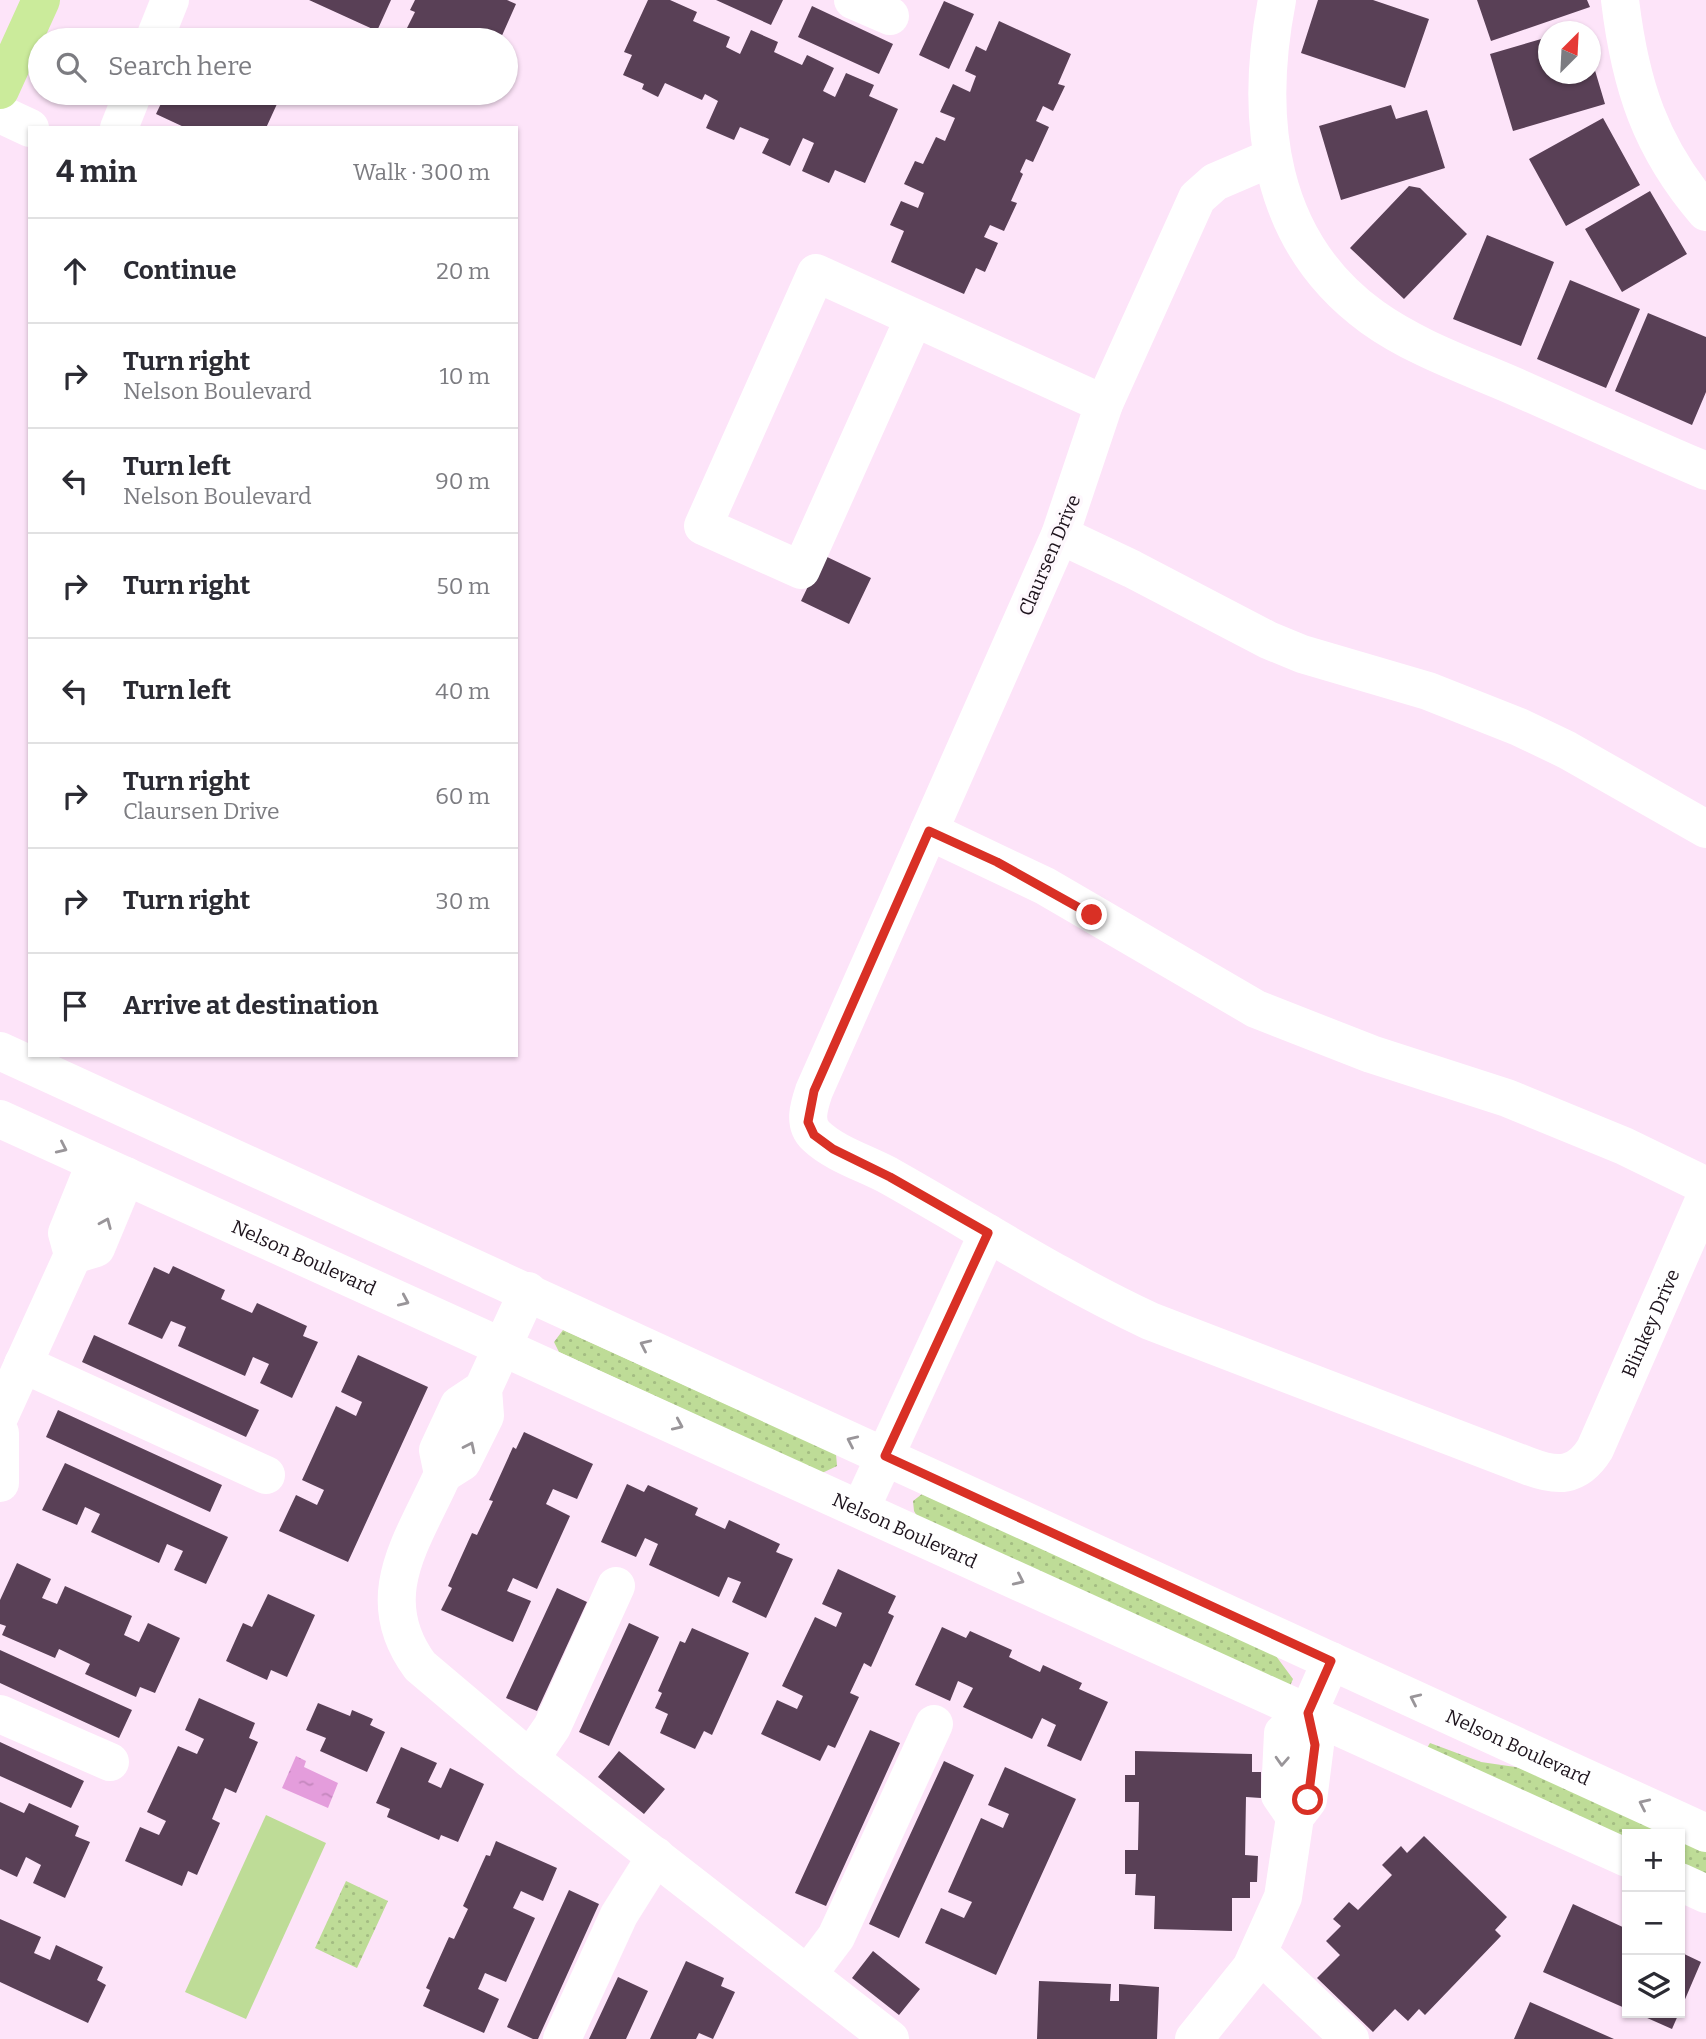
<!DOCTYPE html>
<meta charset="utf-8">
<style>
:root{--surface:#fff;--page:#f2f2f3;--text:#2b2b33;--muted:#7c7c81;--line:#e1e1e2}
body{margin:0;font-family:Bitter,serif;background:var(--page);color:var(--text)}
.controls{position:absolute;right:21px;bottom:21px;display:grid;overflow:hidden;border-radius:0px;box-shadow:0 2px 5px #0004}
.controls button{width:63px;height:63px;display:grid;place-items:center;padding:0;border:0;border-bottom:2px solid var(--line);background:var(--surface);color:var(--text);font:35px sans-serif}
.compass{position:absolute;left:1538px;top:21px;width:63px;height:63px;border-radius:50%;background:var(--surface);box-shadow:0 2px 5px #0004;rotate:24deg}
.stop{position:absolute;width:21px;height:21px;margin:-16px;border:5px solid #d93025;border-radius:50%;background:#fff}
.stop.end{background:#d93025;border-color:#fff;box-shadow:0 2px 7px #0008}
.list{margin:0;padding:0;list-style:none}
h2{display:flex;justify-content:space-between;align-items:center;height:91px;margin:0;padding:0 28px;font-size:30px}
h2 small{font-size:23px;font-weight:400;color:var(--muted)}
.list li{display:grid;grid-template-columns:46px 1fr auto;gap:21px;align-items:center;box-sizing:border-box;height:105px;padding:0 28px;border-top:2px solid var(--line)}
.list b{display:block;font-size:26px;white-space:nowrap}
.list p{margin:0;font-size:23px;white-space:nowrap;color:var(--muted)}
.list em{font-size:23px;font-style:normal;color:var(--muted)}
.icon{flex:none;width:38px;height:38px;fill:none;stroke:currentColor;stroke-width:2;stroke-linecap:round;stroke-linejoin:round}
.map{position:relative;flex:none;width:1706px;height:2039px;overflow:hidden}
.search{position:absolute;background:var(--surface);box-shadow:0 2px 5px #0004;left:28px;top:28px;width:490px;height:77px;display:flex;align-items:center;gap:18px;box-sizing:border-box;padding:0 24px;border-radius:38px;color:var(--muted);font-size:26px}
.panel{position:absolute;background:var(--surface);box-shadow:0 2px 5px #0004;left:28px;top:126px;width:490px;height:931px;border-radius:0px}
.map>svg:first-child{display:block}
.park{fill:url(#park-dots)}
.pitch{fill:#bedc97}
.water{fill:url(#water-ripples)}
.building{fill:#594056}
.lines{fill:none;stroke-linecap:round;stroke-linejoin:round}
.minor{stroke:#fff;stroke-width:38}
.major{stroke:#cbeb9b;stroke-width:38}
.oneway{stroke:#999599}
.route{stroke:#d93025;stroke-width:9}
.labels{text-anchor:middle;stroke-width:7;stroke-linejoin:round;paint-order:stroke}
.street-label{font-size:19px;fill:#1d131c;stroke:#fef8fd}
</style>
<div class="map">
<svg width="1706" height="2039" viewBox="0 0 1706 2039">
<defs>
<pattern id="park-dots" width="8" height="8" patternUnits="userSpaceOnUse" patternTransform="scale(1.75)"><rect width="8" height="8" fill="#bedc97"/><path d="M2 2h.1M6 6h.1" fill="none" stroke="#a3bc82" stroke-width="1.8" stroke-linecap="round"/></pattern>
<pattern id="water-ripples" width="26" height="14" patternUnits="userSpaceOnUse" patternTransform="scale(1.75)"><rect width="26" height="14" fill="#e49ddc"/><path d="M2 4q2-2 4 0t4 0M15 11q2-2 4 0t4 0" fill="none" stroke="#c386bc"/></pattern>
</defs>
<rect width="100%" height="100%" fill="#fde4f9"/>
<path class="park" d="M563 1330 836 1454 837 1466 822 1473 559 1352 554 1342Z
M922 1494 1273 1652 1293 1679 1290 1686 917 1516 914 1511 913 1501Z
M1430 1743 1481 1762 1522 1768 1674 1834H1627V1840L1427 1748Z
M1680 1837 1706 1849V1876L1680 1864Z
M346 1881 388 1901 357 1968 315 1948Z"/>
<path class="pitch" d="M266 1815 326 1843 246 2019 185 1992Z"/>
<path class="water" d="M296 1756 306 1761 304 1767 338 1783 328 1808 282 1788Z"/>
<path class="building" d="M309 0H391L377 31Z
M415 0H507L516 4 500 40H429L406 30 415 12 410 10Z
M648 0H670L697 12 693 21 730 37 726 47 740 54 751 30 778 42 774 52 802 65 807 55 834 68 823 91 835 97 846 73 874 85 869 96 898 109 865 183 835 170 829 183 802 171 814 143 803 138 790 166 762 153 769 139 740 127 734 140 706 128 718 101 705 94 702 100 665 83 658 97 642 89 644 84 623 75 632 55 624 52Z
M716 0H783L771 25Z
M1318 0H1373L1429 19 1405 88 1301 53Z
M1477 0H1587L1590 7 1491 41Z
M944 1 974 14 949 69 919 55Z
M812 6 893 44 879 74 798 37Z
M999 21 1071 54 1058 84 1065 86 1053 111 1043 106 1036 121 1049 127 1033 162 1026 159 1020 172 1023 174 1011 201 1017 203 1004 231 990 225 984 237 998 243 985 272 976 268 964 294 891 262 904 231 890 225 901 201 918 208 924 193 904 184 915 161 923 164 936 137 945 141 955 118 940 112 953 84 970 92 976 76 965 71 976 46 986 51Z
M1548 37V74H1590L1591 57 1605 104 1513 131 1490 54Z
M166 93H282L266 128H186L156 114Z
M1391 105 1396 119 1427 110 1445 168 1341 200 1319 126Z
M1603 118 1640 185 1566 226 1529 159Z
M1409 186 1420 188 1467 234 1404 299 1350 248Z
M1650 191 1687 254 1622 292 1585 229Z
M1487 235 1554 262 1521 346 1453 319Z
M1570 280 1640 309 1606 388 1537 359Z
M1648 313 1706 337V392L1692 425 1615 391Z
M823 555 871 578 849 624 801 601Z
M173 1266 225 1290 221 1299 252 1313 257 1303 307 1326 303 1336 318 1342 292 1398 260 1383 269 1364 253 1357 245 1376 178 1346 186 1327 171 1321 162 1339 128 1324 154 1267 169 1274Z
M94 1335 259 1410 246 1437 82 1362Z
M358 1355 428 1387 348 1562 279 1531 296 1495 317 1505 324 1490 302 1480 336 1406 356 1416 362 1402 341 1392Z
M58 1410 222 1485 210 1512 46 1437Z
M524 1432 593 1464 577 1499 553 1489 546 1504 570 1516 537 1589 513 1578 507 1591 531 1601 513 1642 441 1610 452 1588 448 1586 472 1533 477 1535 493 1501 489 1500 513 1447 516 1449Z
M65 1463 228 1537 206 1584 174 1570 183 1551 167 1544 159 1563 91 1532 100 1514 85 1507 77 1525 42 1510Z
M627 1484 644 1492 648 1485 698 1508 695 1515 725 1529 729 1520 780 1544 776 1552 793 1559 766 1618 732 1602 741 1582 728 1577 719 1597 649 1565 658 1544 645 1538 636 1557 601 1542Z
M17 1563 51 1579 42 1598 57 1604 65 1586 132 1616 124 1635 139 1642 148 1623 180 1638 155 1693 140 1687 136 1697 85 1674 90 1664 59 1649 55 1658 2 1635 6 1626 0 1624V1600Z
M838 1569 896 1596 888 1613 894 1616 871 1667 864 1663 850 1693 859 1697 835 1748 828 1745 820 1761 761 1734 777 1700 797 1709 803 1696 782 1686 815 1617 836 1627 842 1613 822 1604Z
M557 1588 587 1602 537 1711 506 1698Z
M268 1594 315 1615 287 1677 271 1670 267 1680 226 1661 243 1623 252 1627Z
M629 1623 659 1637 609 1746 579 1732Z
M942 1627 966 1638 970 1631 1012 1650 1009 1657 1040 1672 1043 1665 1082 1683 1079 1689 1108 1702 1081 1761 1047 1746 1056 1725 1042 1718 1032 1739 963 1707 973 1688 958 1681 950 1701 915 1685Z
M692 1628 749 1653 712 1735 704 1731 695 1749 660 1733 668 1714 655 1708 662 1693 658 1691 680 1641 685 1643Z
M0 1650 132 1710 119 1738 0 1683Z
M199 1698 255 1723 249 1738 258 1742 236 1793 225 1788 212 1819 220 1823 197 1875 188 1871 182 1886 125 1861 140 1827 159 1835 166 1821 147 1812 178 1746 197 1754 204 1739 185 1730Z
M318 1703 350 1716 352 1710 373 1719 370 1725 385 1732 367 1772 320 1751 326 1738 306 1730Z
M870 1730 900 1743 826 1906 795 1893Z
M0 1742 84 1781 71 1808 0 1776Z
M401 1747 437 1763 428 1782 441 1788 450 1768 484 1784 458 1842 441 1835 439 1840 387 1817 390 1809 376 1803Z
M619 1751 665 1789 644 1814 598 1777Z
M1135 1751 1252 1754V1772H1261V1798L1246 1797 1245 1855 1258 1856 1257 1882H1250V1898H1232V1931L1154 1929 1155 1896 1135 1895 1136 1874H1125V1850H1138L1139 1802H1125V1775H1135Z
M944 1761 974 1775 899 1938 869 1924Z
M1005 1767 1076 1799 996 1975 925 1943 941 1908 964 1918 972 1902 948 1892 981 1818 1003 1828 1009 1814 988 1805Z
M0 1802 24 1813 29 1803 79 1826 75 1836 90 1842 65 1898 33 1883 41 1865 26 1857 17 1877 0 1869Z
M1424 1836 1507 1917 1495 1930 1501 1936 1425 2015 1419 2009 1408 2021 1395 2009 1373 2032 1317 1978 1340 1955 1326 1941 1341 1926 1333 1919 1349 1902 1358 1910 1392 1875 1382 1865 1401 1846 1407 1853Z
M496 1841 557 1868 543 1901 521 1891 513 1908 535 1918 506 1982 485 1973 478 1989 499 1999 484 2033 423 2006 430 1990 426 1988 449 1937 454 1939 468 1909 463 1906 486 1855 490 1856Z
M569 1890 599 1904 538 2039H533L507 2027Z
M1573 1904 1627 1929V2009L1543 1972Z
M0 1919 41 1937 34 1953 50 1960 56 1945 103 1967 97 1980 106 1985 88 2023 0 1982Z
M873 1951 920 1989 899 2015 852 1978Z
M1680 1952 1701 1962 1680 2011Z
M686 1961 724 1978 721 1986 735 1992 713 2039 699 2033 696 2039H650Z
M618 1977 648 1991 626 2039H589Z
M1039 1981 1111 1984 1110 2001H1119V1984L1159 1987 1157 2039H1037Z
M1530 2002 1614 2039H1514Z
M1636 2013H1679L1672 2029Z"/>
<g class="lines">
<g class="minor">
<path d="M853 0 890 16"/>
<path d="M1277 0C1254 118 1267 241 1372 317 1415 348 1468 366 1516 387 1579 415 1642 444 1706 471"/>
<path d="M1620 0C1630 84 1650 147 1706 212"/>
<path d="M154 40 170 0"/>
<path d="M0 114 30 128"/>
<path d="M119 128 133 93"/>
<path id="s1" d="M1271 158 1215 182 1197 198 1104 404 1060 535 814 1091C809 1106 803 1124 816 1136 836 1155 868 1164 891 1177 978 1226 1060 1279 1150 1321L1528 1466C1557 1477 1577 1478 1595 1449L1706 1196"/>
<path d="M914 318 801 570 703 526 816 273 1104 404"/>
<path d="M1060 535 1132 569 1268 640 1302 654 1428 691 1519 727 1567 750 1706 829"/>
<path d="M929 831 1045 886 1256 1009 1371 1054 1507 1098 1624 1146 1706 1186"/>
<path id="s2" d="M0 1051 1706 1833"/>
<path id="s3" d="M0 1119 1627 1858"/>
<path d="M73 1255 96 1248 126 1176"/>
<path d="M23 1364 266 1475"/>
<path d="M483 1389 459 1405 438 1450 443 1474 462 1462 485 1416 483 1389 528 1291"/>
<path d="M0 1415 73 1255 67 1233 95 1164"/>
<path d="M0 1433V1483"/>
<path d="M443 1474C413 1541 369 1597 420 1666L530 1759 890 2039"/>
<path d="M861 1508 988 1233"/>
<path d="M0 1714 110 1762"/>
<path d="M530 1759 552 1727 616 1586"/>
<path d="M1295 1817 1280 1795 1283 1733 1308 1713 1331 1661"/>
<path d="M1680 1882 1706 1894"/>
<path d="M1259 1953 1350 2039"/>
<path d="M808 1974 836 1937 934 1724"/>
<path d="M562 2039 619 1915 656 1856"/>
<path d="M1194 2039 1251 1968 1283 1897 1295 1817 1308 1800 1315 1745 1308 1713"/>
</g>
<path class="major" d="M0 90 41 0"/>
</g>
<defs><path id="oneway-chevron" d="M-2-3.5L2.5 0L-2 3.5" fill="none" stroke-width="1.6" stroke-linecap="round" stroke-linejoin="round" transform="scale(1.75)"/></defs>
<g class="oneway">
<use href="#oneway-chevron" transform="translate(62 1148) rotate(25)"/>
<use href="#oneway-chevron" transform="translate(106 1223) rotate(-67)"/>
<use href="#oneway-chevron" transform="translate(404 1301) rotate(24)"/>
<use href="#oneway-chevron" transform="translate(645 1345) rotate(-155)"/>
<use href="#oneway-chevron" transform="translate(678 1425) rotate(24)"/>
<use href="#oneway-chevron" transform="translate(852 1441) rotate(-155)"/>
<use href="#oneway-chevron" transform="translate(470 1447) rotate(-64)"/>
<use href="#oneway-chevron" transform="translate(1019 1580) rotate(25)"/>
<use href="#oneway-chevron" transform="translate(1415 1699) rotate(-155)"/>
<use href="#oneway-chevron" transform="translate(1282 1761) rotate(93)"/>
<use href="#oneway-chevron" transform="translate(1644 1804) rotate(-155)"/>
</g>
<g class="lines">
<path class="route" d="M1092 915 997 862 929 831 814 1091 808 1122 814 1135 833 1149 890 1177 988 1233 885 1456 1331 1661 1308 1713 1315 1745 1308 1800"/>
</g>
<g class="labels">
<g class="street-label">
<text transform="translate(1049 555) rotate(-67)" y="7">Claursen Drive</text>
<text dy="7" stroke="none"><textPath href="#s3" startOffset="334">Nelson Boulevard</textPath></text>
<text dy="7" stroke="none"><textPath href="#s1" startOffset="2107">Blinkey Drive</textPath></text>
<text dy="7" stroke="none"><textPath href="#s3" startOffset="994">Nelson Boulevard</textPath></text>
<text dy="7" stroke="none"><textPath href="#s2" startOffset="1670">Nelson Boulevard</textPath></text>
</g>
</g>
</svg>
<div class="controls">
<button>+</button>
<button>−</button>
<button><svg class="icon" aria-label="layers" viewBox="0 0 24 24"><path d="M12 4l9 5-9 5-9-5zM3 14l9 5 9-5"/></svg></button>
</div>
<svg class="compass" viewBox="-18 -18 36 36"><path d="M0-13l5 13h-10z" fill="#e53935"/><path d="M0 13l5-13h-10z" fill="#7c7c81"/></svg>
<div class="stop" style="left:1308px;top:1800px"></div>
<div class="stop end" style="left:1092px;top:915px"></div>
<div class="search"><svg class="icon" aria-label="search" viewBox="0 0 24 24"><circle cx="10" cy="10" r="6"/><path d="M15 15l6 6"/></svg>Search here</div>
<section class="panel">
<h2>4 min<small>Walk · 300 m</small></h2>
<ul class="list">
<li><svg class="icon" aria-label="ahead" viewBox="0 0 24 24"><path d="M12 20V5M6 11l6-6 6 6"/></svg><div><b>Continue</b></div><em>20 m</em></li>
<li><svg class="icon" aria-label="right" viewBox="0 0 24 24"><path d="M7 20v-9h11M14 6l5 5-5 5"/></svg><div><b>Turn right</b><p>Nelson Boulevard</p></div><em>10 m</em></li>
<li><svg class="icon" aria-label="left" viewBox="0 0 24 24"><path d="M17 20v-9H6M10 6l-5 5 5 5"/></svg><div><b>Turn left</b><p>Nelson Boulevard</p></div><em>90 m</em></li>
<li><svg class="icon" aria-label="right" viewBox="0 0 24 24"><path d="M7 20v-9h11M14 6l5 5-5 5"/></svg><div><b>Turn right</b></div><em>50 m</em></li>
<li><svg class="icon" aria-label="left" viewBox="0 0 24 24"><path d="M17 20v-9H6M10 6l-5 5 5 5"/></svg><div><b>Turn left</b></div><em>40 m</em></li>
<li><svg class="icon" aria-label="right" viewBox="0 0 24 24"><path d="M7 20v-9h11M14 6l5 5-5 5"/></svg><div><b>Turn right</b><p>Claursen Drive</p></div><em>60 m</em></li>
<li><svg class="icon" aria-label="right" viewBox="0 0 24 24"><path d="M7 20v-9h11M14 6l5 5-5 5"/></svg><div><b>Turn right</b></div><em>30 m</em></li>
<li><svg class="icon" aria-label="arrive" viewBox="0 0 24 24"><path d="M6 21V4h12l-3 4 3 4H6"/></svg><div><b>Arrive at destination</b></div></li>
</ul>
</section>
</div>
